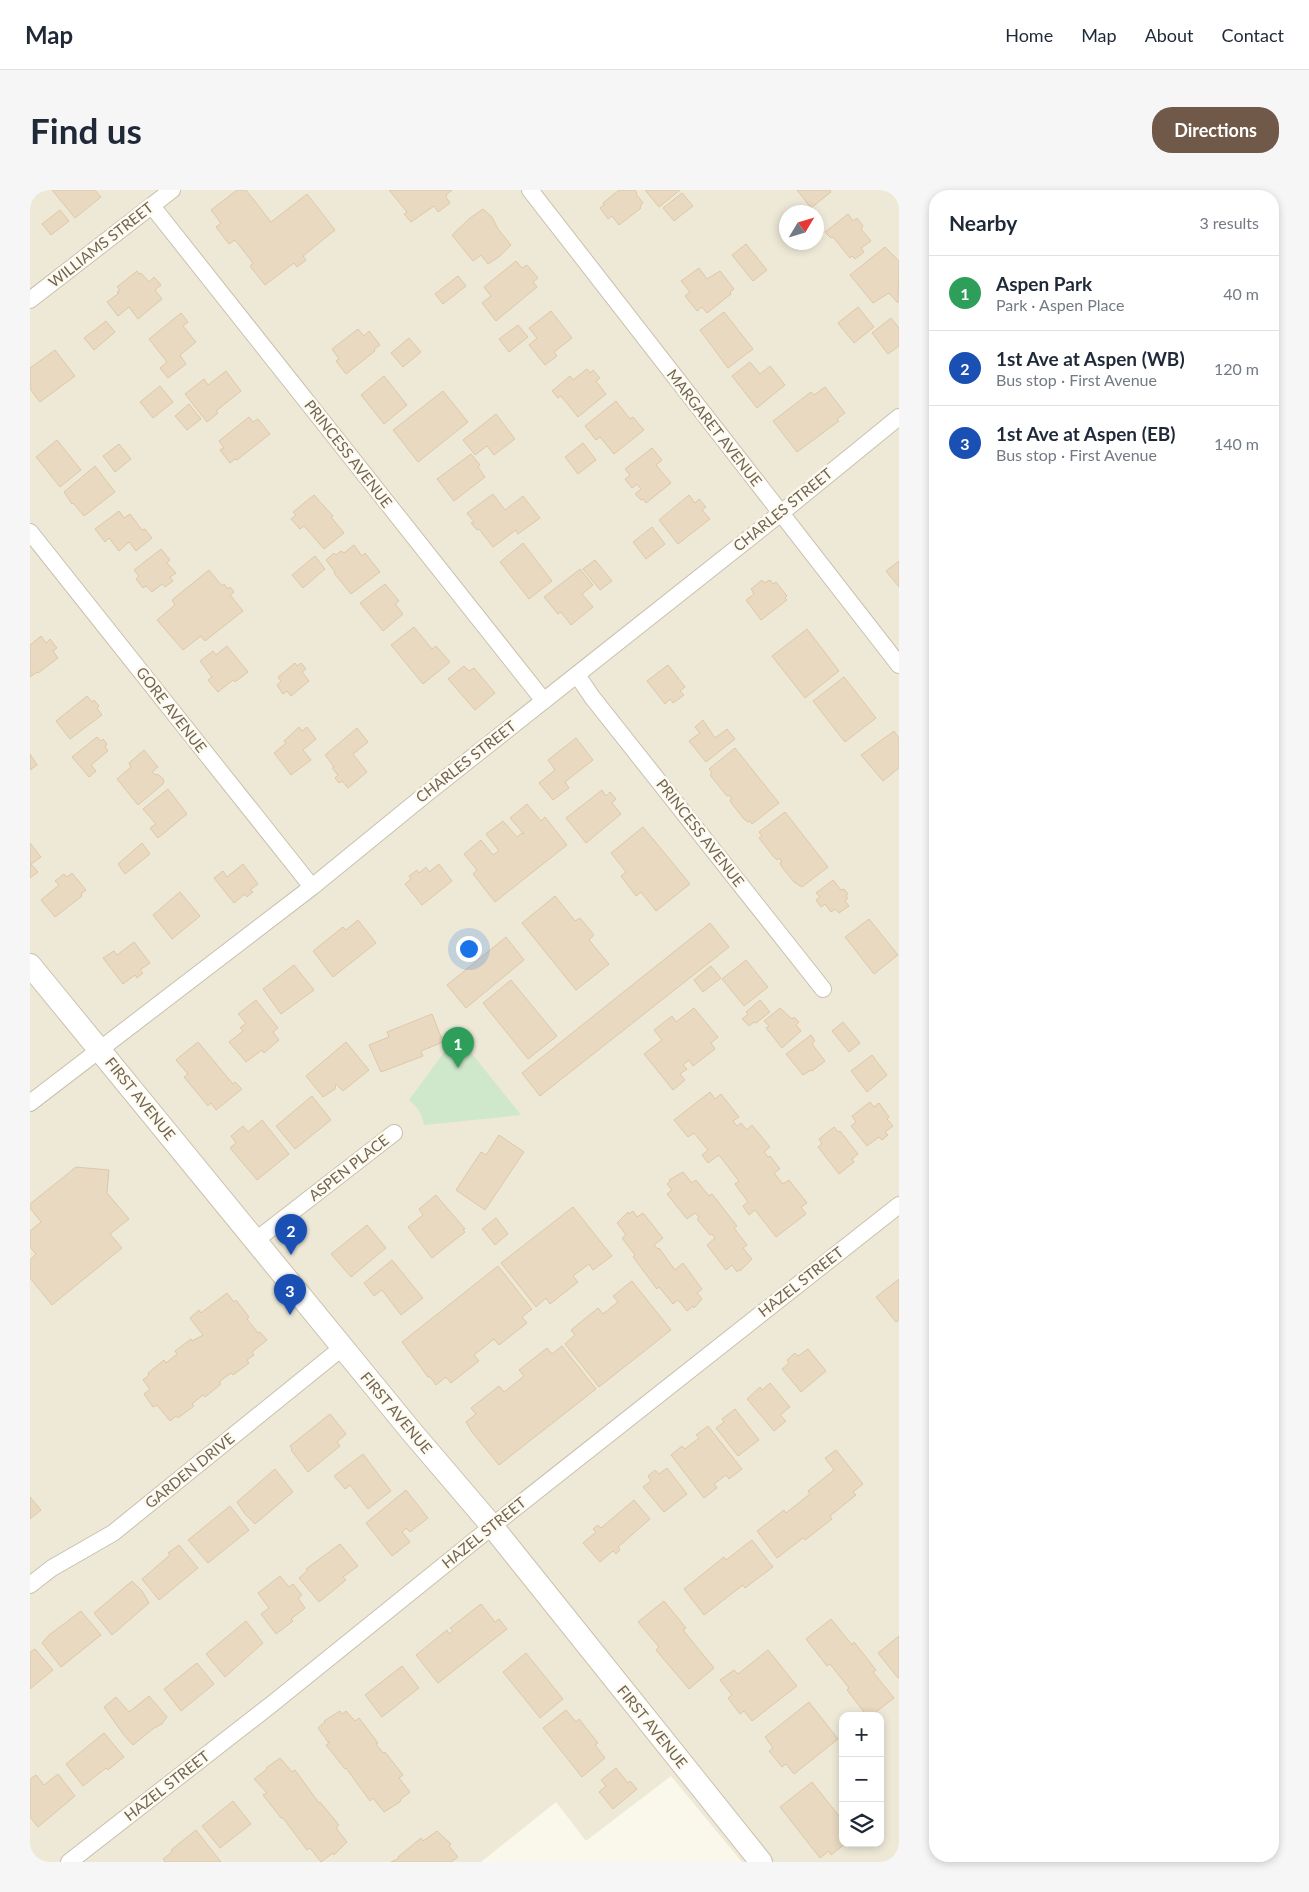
<!DOCTYPE html>
<meta charset="utf-8">
<style>
:root{--surface:#fff;--page:#f6f6f7;--text:#1f2937;--muted:#747a83;--line:#e0e1e3;--accent:#715949}
body{margin:0;font-family:Lato,sans-serif;background:var(--page);color:var(--text)}
.controls{position:absolute;right:15px;bottom:15px;display:grid;overflow:hidden;border-radius:10px;box-shadow:0 2px 8px #0003}
.controls button{width:45px;height:45px;display:grid;place-items:center;padding:0;border:0;border-bottom:1px solid var(--line);background:var(--surface);color:var(--text);font:25px sans-serif}
.compass{position:absolute;left:749px;top:15px;width:45px;height:45px;border-radius:50%;background:var(--surface);box-shadow:0 2px 8px #0003;rotate:52deg}
.you{position:absolute;left:438px;top:758px;width:18px;height:18px;margin:-12px;border:4px solid #fff;border-radius:50%;background:#1a73e8;box-shadow:0 0 0 8px #1a73e833}
.badge{display:grid;place-items:center;width:32px;height:32px;border-radius:50%;background:var(--accent);color:#fff;font-size:16px;font-weight:700}
.pin{position:absolute;translate:-50% -41px;filter:drop-shadow(0 1px 2px #0008)}
.pin::after{content:'';position:absolute;top:26px;width:18px;height:15px;background:inherit;clip-path:polygon(0 0,100% 0,50% 100%)}
.list{margin:0;padding:0;list-style:none}
h2{display:flex;justify-content:space-between;align-items:center;height:65px;margin:0;padding:0 20px;font-size:21px}
h2 small{font-size:16px;font-weight:400;color:var(--muted)}
.list li{display:grid;grid-template-columns:32px 1fr auto;gap:15px;align-items:center;box-sizing:border-box;height:75px;padding:0 20px;border-top:1px solid var(--line)}
.list b{display:block;font-size:19px;white-space:nowrap}
.list p{margin:0;font-size:16px;white-space:nowrap;color:var(--muted)}
.list em{font-size:16px;font-style:normal;color:var(--muted)}
.icon{flex:none;width:28px;height:28px;fill:none;stroke:currentColor;stroke-width:2;stroke-linecap:round;stroke-linejoin:round}
.map{position:relative;flex:none;width:869px;height:1672px;overflow:hidden;border-radius:20px}
header{display:flex;align-items:center;gap:30px;box-sizing:border-box;height:70px;padding:0 25px;background:var(--surface);border-bottom:1px solid var(--line)}
header strong{font-size:24px}
nav{display:flex;gap:28px;margin-inline-start:auto;font-size:18px}
.intro{display:flex;align-items:center;justify-content:space-between;box-sizing:border-box;height:120px;padding:0 30px}
h1{margin:0;font-size:35px}
.button{padding:12px 22px;border-radius:20px;background:var(--accent);color:#fff;font-size:18px;font-weight:700}
main{display:flex;gap:30px;padding:0 30px}
aside{flex:1;background:var(--surface);border-radius:20px;box-shadow:0 2px 8px #0003}
.map>svg:first-child{display:block}
.residential{fill:#eee9d7;fill-rule:evenodd}
.green{fill:#cfe7ca}
.building{fill:#e8d9c0;stroke:#ddc8a7}
.lines{fill:none;stroke-linecap:round;stroke-linejoin:round}
.street-casing{stroke:#c9c0ae;stroke-width:18}
.secondary-casing{stroke:#ccc1ad;stroke-width:24}
.street{stroke:#fff;stroke-width:16}
.secondary{stroke:#fff;stroke-width:22}
.labels{text-anchor:middle;stroke-width:5;stroke-linejoin:round;paint-order:stroke}
.street-label{font-size:15px;fill:#736450;stroke:#fdfbf1}
</style>
<header>
<strong>Map</strong>
<nav><a>Home</a><a>Map</a><a>About</a><a>Contact</a></nav>
</header>
<div class="intro"><h1>Find us</h1><a class="button">Directions</a></div>
<main>
<div class="map">
<svg width="869" height="1672" viewBox="0 0 869 1672">
<rect width="100%" height="100%" fill="#faf8ea"/>
<path class="residential" d="M0 0H869V1672H712L641 1586 556 1651 526 1612 451 1672H0ZM756 22H786V52H756ZM813 1526H850V1653H813Z"/>
<path class="green" d="M427 845 491 925 394 935C392 923 388 918 379 910Z"/>
<path class="building" d="M22 0H65L71 7 45 28Z
M207 0H216L241 32 277 4 305 40 273 66 276 70 267 77 264 73 235 95 220 76 223 73 205 50 199 54 186 37 191 33 181 20Z
M359 0H422L416 5V7L420 13 408 22 404 16 381 32 374 24 377 22Z
M589 0H605L607 3 606 4 613 13 610 16 611 18 589 35 582 26 578 29 570 18 574 15 573 13Z
M615 0H650L629 17Z
M767 0H800L801 2 781 18Z
M652 3 663 16 644 31 633 18Z
M453 19 462 27 468 39 481 55 470 66 458 74 451 65 443 71 422 45 440 28Z
M30 20 39 31 21 45 12 34Z
M818 24 823 31 827 28 833 36 831 39 841 51 831 58 834 62 825 69 822 66 820 68 803 47 801 48 795 42Z
M716 54 737 80 723 91 702 65Z
M855 57 869 71 868 113 859 103 843 113 820 85Z
M486 71 492 78 497 75 508 88 503 92 507 97 466 131 452 113 461 106 454 97Z
M669 78 677 89 690 81 704 99 700 102 701 104 677 123 672 117 667 121 655 106 660 102 651 91Z
M107 81 109 84 111 83 119 92 124 87 131 95 125 100 132 109 108 129 99 117 88 126 77 112 89 103 87 102 90 100 87 97Z
M428 86 436 96 413 114 405 104Z
M828 117 844 137 824 153 808 133Z
M521 121 542 148 524 162 527 166 515 175 499 155 507 148 499 138Z
M694 122 723 159 698 178 670 140Z
M151 123 158 132 153 136 166 152 150 165 156 174 138 188 130 178 137 172 119 149Z
M861 128 869 138V156L858 164 842 143Z
M76 131 85 142 64 160 54 148Z
M488 135 498 147 479 162 469 149Z
M328 139 334 146 339 141 350 155 344 159 345 161 316 184 306 171 309 169 302 159Z
M379 148 391 162 373 177 361 163Z
M25 160 45 186 10 212 0 199V178Z
M720 172 730 184 740 176 755 195 727 218 702 186Z
M557 179 560 183 563 180 570 188 566 191 576 204 548 227 531 206 528 208 522 201 540 186 543 190Z
M196 181 211 201 186 221 188 223 177 232 155 204 174 189 178 195Z
M354 186 377 215 354 234 331 205Z
M130 196 143 212 123 228 110 212Z
M795 197 815 223 807 229 809 231 767 262 743 231 781 202 784 205Z
M413 201 438 232 388 272 363 240Z
M586 211 600 229 603 227 614 240 584 264 570 247 566 250 555 236Z
M159 214 171 229 157 240 145 226Z
M466 224 485 249 464 265 457 256 445 265 433 250Z
M219 227 223 232 228 229 240 244 207 270 205 269 200 273 190 260 194 258 189 251Z
M27 250 51 280 30 297 6 267Z
M553 253 566 270 548 284 535 267Z
M89 254 101 269 85 282 73 266Z
M622 258 632 270 626 275 641 293 616 313 613 309 611 310 605 304 611 299 607 294 602 298 595 289 600 285 595 279Z
M441 264 450 275 448 277 455 287 424 311 407 289Z
M65 276 85 302 54 326 43 313 42 314 34 302Z
M463 304 475 320 493 306 510 328 488 344 486 340 463 357 449 339 447 340 441 333 444 332 437 323Z
M284 305 303 326 301 327 314 343 294 359 274 336 270 339 261 329 266 325 263 322Z
M659 305 665 313 669 309 676 317 672 320 680 329 648 354 629 330Z
M89 321 94 328 100 324 112 340 115 339 122 348 106 361 99 352 89 361 79 348 75 352 65 339Z
M622 337 635 354 616 369 603 352Z
M493 353 522 391 499 409 470 372Z
M324 355 332 366 335 363 350 382 321 404 304 383 305 382 296 370 304 363 306 365 311 361 314 363Z
M131 359 140 370 137 373 146 383 140 387 143 391 135 397 132 394 122 402 116 396 113 398 106 389 109 386 104 380Z
M285 366 295 379 273 398 262 385Z
M565 370 582 391 570 400 553 379Z
M869 371V397L856 381Z
M550 379 563 395 552 404 563 417 541 435 531 422 528 424 514 407Z
M179 380 192 396 194 394 198 399 200 397 204 402 200 405 213 421 175 451 171 446 153 460 127 430 145 415 142 410Z
M732 390 734 393 740 390 743 394 746 392 757 406 755 408 757 410 731 430 716 410 724 404 721 399Z
M355 394 369 411 365 414 373 424 353 441 330 413Z
M384 437 402 459 406 456 420 472 393 494 361 455Z
M777 439 809 481 775 508 742 466Z
M11 446 16 453 20 449 27 458 23 461 28 468 8 483 7 482 0 487V455Z
M197 456 218 482 205 492 203 490 188 502 178 490 182 487 170 471 183 461 186 465Z
M265 473 267 476 271 473 276 479 272 482 279 491 261 506 257 501 253 504 247 495 251 491 248 487Z
M638 475 655 497 650 501 654 505 643 513 640 509 635 514 617 491Z
M434 476 439 481 444 478 465 503 445 520 418 489Z
M814 487 846 528 815 552 783 511Z
M57 506 62 512 64 510 69 516 67 518 72 525 40 549 26 531Z
M673 530 685 548 697 539 705 549 676 572 659 551 670 543 665 537Z
M269 537 272 541 277 537 286 549 273 560 281 570 261 585 244 563 256 553 254 551Z
M327 538 338 552 323 564 337 582 318 598 312 591 309 593 305 588 308 585 302 578 304 577 295 565Z
M864 541 869 548V578L853 591 831 565Z
M67 547 71 551 73 549 77 554 75 557 78 561 61 575 66 581 59 587 42 567Z
M546 548 563 570 535 592 539 598 523 610 509 593 525 580 518 570Z
M705 558 749 613 722 634 720 631 718 632 714 629 702 614 700 610 702 609 699 605 697 606 680 585 682 583 679 579Z
M114 560 128 577 122 582 124 584 129 585 134 590 133 594 108 615 87 589 101 577 99 573Z
M0 564 7 575 0 580Z
M138 599 157 624 128 648 120 638 126 634 113 619Z
M572 600 576 606 580 602 586 609 582 613 591 624 556 653 536 628Z
M497 614 511 631 515 627 537 655 465 712 443 684 447 680 434 664 451 650 463 665 469 661 456 644 473 631 487 647 492 643 494 644 480 628Z
M755 622 798 677 772 697 764 692 752 677 750 673 752 672 749 668 747 670 743 666 729 648 732 646 729 642Z
M613 637 660 694 626 721 611 702 606 706 591 686 596 682 581 663Z
M0 653 11 667 1 674 8 682 0 688Z
M112 653 120 664 95 684 88 674Z
M213 674 228 694 220 700 223 702 217 707 215 704 204 713 184 688 193 681 197 687Z
M409 674 422 691 392 715 375 694 381 689 379 686 387 680 389 683 396 677 399 682Z
M42 683 56 700 51 704 52 706 25 727 11 710 29 695 25 691 34 684 37 687Z
M803 690 811 700 814 699 818 704 816 706 818 708 815 711 819 716 809 723 805 719 801 722 795 714 791 717 786 710 790 707 786 703Z
M150 702 170 726 142 749 123 725Z
M525 706 545 731 550 728 564 745 559 750 579 774 546 800 492 733Z
M839 729 868 765 844 784 815 747Z
M328 730 346 753 303 787 283 761 313 737 316 740Z
M680 733 699 757 510 906 492 883Z
M476 747 494 770 436 818 417 795Z
M104 752 120 773 110 780 113 783 107 788 105 785 93 794 73 768 84 761 87 765Z
M716 770 738 797 714 816 692 789Z
M264 775 284 800 251 824 233 799Z
M681 776 691 788 673 802 664 790Z
M481 790 527 846 498 869 453 813Z
M226 810 248 838 243 842 249 850 234 863 232 860 216 872 199 852 213 841 210 838 216 833 208 824Z
M730 810 740 822 726 833 724 832 719 836 712 829 718 824 716 822Z
M664 818 688 847 681 853 685 859 663 876 659 870 653 875 657 879 650 884 655 890 643 900 614 864 632 850 624 840 642 826 646 832Z
M750 818 762 829 764 827 769 832 766 835 771 841 752 858 736 838 739 836 734 831Z
M402 824 413 852 391 861 393 866 351 882 339 855 359 847 357 842Z
M813 832 830 853 819 862 802 841Z
M781 845 785 851 782 854 795 871 782 881 781 880 773 885 756 864Z
M168 852 203 894 205 892 212 899 186 920 181 913 178 916 154 887 158 884 146 870Z
M316 852 339 880 313 901 306 894 305 899 293 907 276 886Z
M842 865 857 885 837 902 821 881Z
M680 902 685 909 691 904 709 927 703 931 707 936 711 933 717 940 722 935 740 957 734 962 738 967 740 966 750 979 744 983 753 994 759 990 777 1013 771 1017 776 1024 746 1047 725 1020 719 1025 713 1016 718 1012 705 994 709 991 689 965 678 973 672 965 678 960 664 943 658 947 644 930Z
M282 906 301 930 265 959 246 936Z
M840 912 844 917 849 913 859 927 857 929 863 936 855 942 858 945 852 950 849 947 837 956 821 936 826 932 822 926Z
M232 930 259 964 227 990 200 958 206 953 201 946 213 936 218 942Z
M804 937 808 942 810 941 828 964 822 969 824 972 809 984 788 957 792 954 789 949Z
M469 945 494 962 455 1020 426 1000 451 962 456 965Z
M46 977 79 980 77 1003 99 1029 80 1044 92 1058 22 1115 0 1088V1070L6 1064 0 1057V1041L11 1032 0 1018V1014Z
M653 982 662 993 666 990 679 1006 682 1004 707 1036 704 1038 717 1055 713 1058 722 1069 710 1081 709 1080 707 1082 702 1075 696 1080 677 1055 685 1048 682 1044 680 1045 667 1029 669 1027 665 1023 657 1029 637 1004 642 1000 637 994 640 991 639 990Z
M406 1005 435 1039 433 1040 435 1042 402 1068 378 1037 393 1025 389 1019Z
M543 1017 582 1066 563 1080 559 1074 543 1086 548 1092 520 1114 516 1108 506 1117 471 1073Z
M603 1021 607 1027 613 1023 633 1048 624 1055 628 1059 629 1058 645 1080 653 1073 672 1099 667 1103 672 1109 664 1118 663 1116 657 1121 648 1110 643 1114 629 1097 627 1099 603 1067 605 1065 592 1048 596 1045 587 1033 598 1022 599 1024Z
M466 1028 478 1044 465 1055 452 1039Z
M337 1035 356 1058 321 1087 301 1064Z
M362 1070 393 1108 371 1125 352 1100 344 1106 334 1093Z
M468 1076 502 1119 492 1127 497 1133 469 1155 464 1149 444 1165 449 1171 421 1193 416 1187 406 1195 400 1187H398L372 1152Z
M869 1089V1130L866 1132 846 1107Z
M602 1091 641 1140 569 1197 535 1154 545 1145 541 1140 568 1118 573 1124 588 1112 583 1106Z
M197 1103 204 1112 206 1110 219 1127 217 1129 228 1143 230 1142 237 1150 222 1162 224 1165 217 1170 219 1173 203 1185 201 1183 189 1192 191 1194 175 1207 173 1205 162 1214 164 1216 148 1228 146 1226 140 1231 127 1215 123 1217 114 1204 120 1199 113 1190 119 1185 118 1183 134 1170 136 1173 147 1164 145 1161 161 1149 162 1151 173 1145 160 1128 169 1120 171 1123Z
M532 1156 566 1199 469 1275 442 1242 436 1232 446 1224 441 1218 469 1196 474 1202 494 1186 489 1180 517 1158 522 1164Z
M778 1159 796 1181 771 1202 752 1179 759 1173 757 1170 765 1163 768 1166Z
M740 1193 760 1217 750 1225 756 1231 744 1241 717 1209 730 1197 732 1200Z
M705 1219 729 1250 708 1266 686 1238 694 1232 692 1229Z
M300 1224 316 1244 307 1252 310 1256 278 1282 261 1260 262 1259 260 1256Z
M678 1236 712 1279 699 1289 696 1285 684 1294 687 1298 674 1308 641 1265 652 1256 655 1259 669 1248 666 1245Z
M806 1260 833 1294 823 1302 826 1305 800 1326 802 1329 775 1350 773 1348 747 1368 727 1341 754 1320 756 1323 780 1304 778 1301 804 1280 795 1268Z
M333 1264 361 1301 338 1319 320 1295 315 1299 304 1286Z
M637 1278 657 1304 634 1322 613 1297 621 1291 618 1286 625 1280 629 1284Z
M245 1279 263 1302 225 1334 215 1324 207 1312Z
M376 1300 398 1328 380 1342 376 1338 372 1342 380 1352 362 1366 336 1333Z
M0 1307 11 1320 0 1329Z
M604 1310 620 1329 588 1357 590 1360 586 1364 583 1361 570 1372 553 1353 566 1342 563 1339 568 1335 571 1338Z
M200 1316 219 1340 178 1373 158 1350Z
M722 1350 743 1377 715 1398 713 1395 674 1425 654 1399 694 1367 696 1370Z
M310 1354 328 1376 313 1387 316 1390 289 1412 269 1388 278 1380 276 1379Z
M149 1355 168 1378 129 1410 112 1389 140 1365 138 1363Z
M250 1386 259 1397 263 1394 272 1405 268 1408 275 1418 261 1429 263 1431 246 1444 231 1424 239 1418 228 1403Z
M102 1391 112 1401 119 1413 82 1445 64 1423Z
M634 1411 656 1438 653 1440 684 1478 659 1499 626 1460 629 1457 608 1432Z
M451 1414 465 1432 469 1429 477 1439 408 1493 386 1465 417 1440 419 1444 423 1441 420 1438Z
M51 1421 71 1445 31 1477 12 1453 19 1445Z
M801 1429 822 1455 824 1452 846 1480 843 1482 864 1508 841 1526H837L817 1500 819 1498 800 1474 797 1476 776 1449Z
M216 1431 233 1453 195 1487 176 1464Z
M869 1446V1487L868 1488 848 1463Z
M5 1459 23 1480 0 1499V1462Z
M738 1460 767 1496 722 1531 714 1521 710 1524 698 1508 702 1505 690 1490 704 1480 708 1484Z
M496 1463 533 1509 510 1528 473 1482Z
M167 1473 184 1494 151 1521 134 1499Z
M372 1476 389 1498 352 1527 335 1505Z
M119 1506 137 1527 132 1534 124 1538 103 1555 93 1544 74 1517 86 1507 99 1522Z
M779 1512 808 1549 764 1584 756 1574 752 1577 739 1561 743 1558 735 1547Z
M536 1520 546 1532 549 1529 568 1553 565 1555 575 1568 552 1587 513 1538Z
M310 1521 312 1524 316 1521 325 1531 329 1528 348 1553 346 1554 353 1563 355 1562 373 1585 369 1588 380 1602 371 1609 370 1612 354 1622 343 1608 340 1611 316 1578 315 1579 296 1555 300 1552H298L288 1538 295 1532 294 1531Z
M74 1543 94 1567 78 1580 76 1578 53 1596 36 1574Z
M250 1568 262 1582 265 1580 289 1613 290 1612 309 1635 306 1638 317 1652 304 1665 303 1663 291 1672 280 1658 277 1660 253 1628H251L233 1605 237 1603 224 1589 237 1579 236 1578Z
M586 1578 598 1593 600 1591 607 1599 583 1619 569 1602 576 1596 571 1590Z
M28 1584 45 1606 8 1637 0 1627V1589L6 1585 14 1595Z
M782 1592 813 1631V1653H816L801 1665 799 1661 790 1668 750 1617Z
M203 1611 221 1634 190 1658 172 1636Z
M166 1640 191 1672H135L133 1669 142 1662 141 1660Z
M407 1641 421 1654 419 1656 428 1667 421 1672H361L369 1668 368 1667 391 1648 393 1651Z"/>
<g class="lines">
<g class="street-casing">
<path id="street" d="M500 0 869 475
M122 16 514 511
M0 110 142 0
M0 342 282 697
M547 485 562 507 793 799
M0 913 282 697 396 604 751 323 869 227
M226 1050 364 943
M0 1395 22 1378 83 1343 313 1157
M39 1672 242 1514 480 1322 869 1015"/>
</g>
<g class="secondary-casing">
<path id="secondary" d="M0 775 381 1241 462 1336 731 1672"/>
</g>
<use href="#street" class="street"/>
<use href="#secondary" class="secondary"/>
</g>
<g class="labels">
<g class="street-label">
<text transform="translate(71 55) rotate(-38)" y="5">WILLIAMS STREET</text>
<text transform="translate(684 238) rotate(52)" y="5">MARGARET AVENUE</text>
<text transform="translate(318 264) rotate(52)" y="5">PRINCESS AVENUE</text>
<text transform="translate(753 320) rotate(-39)" y="5">CHARLES STREET</text>
<text transform="translate(141 520) rotate(52)" y="5">GORE AVENUE</text>
<text transform="translate(436 572) rotate(-38)" y="5">CHARLES STREET</text>
<text transform="translate(670 643) rotate(52)" y="5">PRINCESS AVENUE</text>
<text transform="translate(110 909) rotate(51)" y="5">FIRST AVENUE</text>
<text transform="translate(319 978) rotate(-38)" y="5">ASPEN PLACE</text>
<text transform="translate(771 1092) rotate(-38)" y="5">HAZEL STREET</text>
<text transform="translate(366 1223) rotate(50)" y="5">FIRST AVENUE</text>
<text transform="translate(160 1281) rotate(-39)" y="5">GARDEN DRIVE</text>
<text transform="translate(454 1343) rotate(-39)" y="5">HAZEL STREET</text>
<text transform="translate(622 1537) rotate(51)" y="5">FIRST AVENUE</text>
<text transform="translate(137 1596) rotate(-38)" y="5">HAZEL STREET</text>
</g>
</g>
</svg>
<div class="controls">
<button>+</button>
<button>−</button>
<button><svg class="icon" aria-label="layers" viewBox="0 0 24 24"><path d="M12 4l9 5-9 5-9-5zM3 14l9 5 9-5"/></svg></button>
</div>
<svg class="compass" viewBox="-18 -18 36 36"><path d="M0-13l5 13h-10z" fill="#e53935"/><path d="M0 13l5-13h-10z" fill="#747a83"/></svg>
<div class="you"></div>
<div class="pin badge" style="left:428px;top:878px;background:#2e9e5b">1</div>
<div class="pin badge" style="left:261px;top:1065px;background:#1a4fb4">2</div>
<div class="pin badge" style="left:260px;top:1125px;background:#1a4fb4">3</div>
</div>
<aside>
<h2>Nearby<small>3 results</small></h2>
<ul class="list">
<li><span class="badge" style="background:#2e9e5b">1</span><div><b>Aspen Park</b><p>Park · Aspen Place</p></div><em>40 m</em></li>
<li><span class="badge" style="background:#1a4fb4">2</span><div><b>1st Ave at Aspen (WB)</b><p>Bus stop · First Avenue</p></div><em>120 m</em></li>
<li><span class="badge" style="background:#1a4fb4">3</span><div><b>1st Ave at Aspen (EB)</b><p>Bus stop · First Avenue</p></div><em>140 m</em></li>
</ul>
</aside>
</main>
